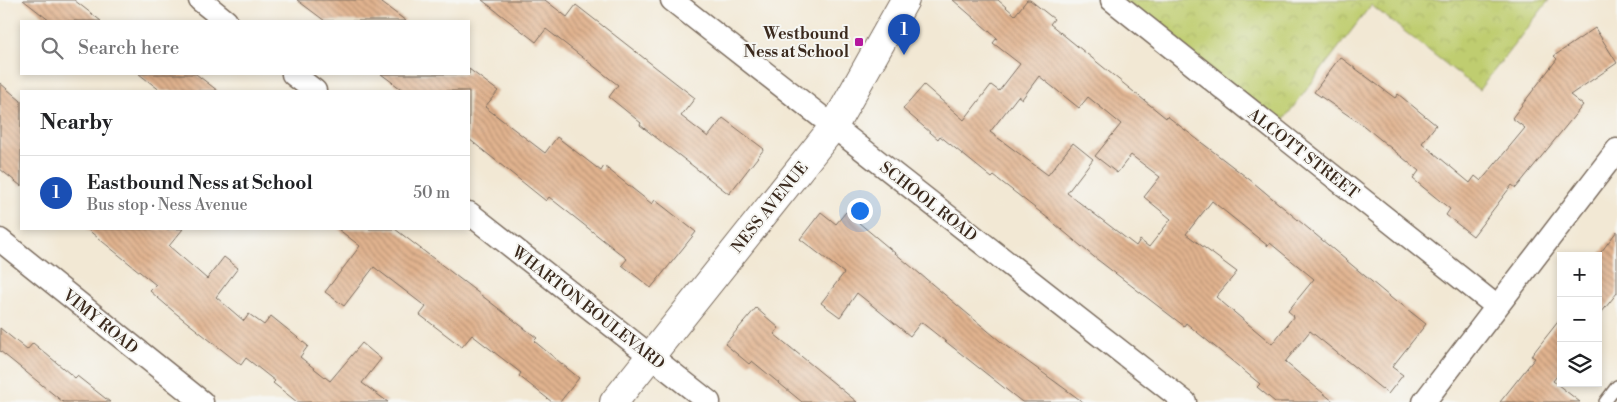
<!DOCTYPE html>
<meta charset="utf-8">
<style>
:root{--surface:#fff;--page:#f2f2f2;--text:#202124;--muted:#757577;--line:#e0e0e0;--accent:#b5179e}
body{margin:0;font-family:"Libre Bodoni",serif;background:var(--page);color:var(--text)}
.controls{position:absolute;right:15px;bottom:15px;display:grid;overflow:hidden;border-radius:0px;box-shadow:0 2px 8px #0003}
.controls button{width:45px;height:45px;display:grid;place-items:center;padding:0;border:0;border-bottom:1px solid var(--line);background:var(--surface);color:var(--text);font:25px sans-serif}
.you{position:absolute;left:859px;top:210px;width:18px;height:18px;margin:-12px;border:4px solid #fff;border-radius:50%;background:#1a73e8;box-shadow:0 0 0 8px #1a73e833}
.badge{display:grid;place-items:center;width:32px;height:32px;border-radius:50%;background:var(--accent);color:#fff;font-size:16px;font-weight:700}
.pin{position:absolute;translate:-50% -41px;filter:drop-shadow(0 1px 2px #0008)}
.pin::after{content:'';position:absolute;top:26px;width:18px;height:15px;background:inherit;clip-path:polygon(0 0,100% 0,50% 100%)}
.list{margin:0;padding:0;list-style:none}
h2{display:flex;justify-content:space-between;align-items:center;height:65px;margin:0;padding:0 20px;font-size:21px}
h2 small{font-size:16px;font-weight:400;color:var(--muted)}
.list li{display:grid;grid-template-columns:32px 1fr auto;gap:15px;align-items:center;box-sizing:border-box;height:75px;padding:0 20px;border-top:1px solid var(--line)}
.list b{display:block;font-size:19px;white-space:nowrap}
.list p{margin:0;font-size:16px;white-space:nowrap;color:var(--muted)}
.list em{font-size:16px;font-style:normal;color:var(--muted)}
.icon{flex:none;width:28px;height:28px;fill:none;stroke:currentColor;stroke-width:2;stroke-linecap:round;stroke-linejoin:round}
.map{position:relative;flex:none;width:1617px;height:402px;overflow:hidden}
.search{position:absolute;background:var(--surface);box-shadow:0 2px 8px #0003;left:20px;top:20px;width:450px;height:55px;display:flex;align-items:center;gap:12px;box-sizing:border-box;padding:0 18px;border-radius:0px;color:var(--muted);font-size:19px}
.panel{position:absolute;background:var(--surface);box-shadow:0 2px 8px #0003;left:20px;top:90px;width:450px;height:140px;border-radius:0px}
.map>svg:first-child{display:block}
.park{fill:url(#park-crowns);stroke:#7d7c46}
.building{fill:url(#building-back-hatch);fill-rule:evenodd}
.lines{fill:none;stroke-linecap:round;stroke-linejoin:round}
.service-casing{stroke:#7b6c5e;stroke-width:14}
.minor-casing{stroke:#7b6c5e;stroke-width:25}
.tertiary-casing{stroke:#7b6c5e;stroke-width:30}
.service{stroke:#fff;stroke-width:11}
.minor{stroke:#fff;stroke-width:22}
.tertiary{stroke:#fff;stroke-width:28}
.poi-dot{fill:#b5179e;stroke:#f6f6f2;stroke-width:2}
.labels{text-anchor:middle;stroke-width:4;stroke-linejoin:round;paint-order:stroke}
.poi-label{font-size:16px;font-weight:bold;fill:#3b2a1e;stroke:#f6f6f2;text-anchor:end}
.street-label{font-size:16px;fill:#3b2a1e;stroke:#f6f6f2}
</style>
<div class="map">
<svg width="1617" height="402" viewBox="0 0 1617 402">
<defs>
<pattern id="park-crowns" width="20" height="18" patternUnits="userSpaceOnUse" patternTransform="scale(1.25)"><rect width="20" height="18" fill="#bfcd6f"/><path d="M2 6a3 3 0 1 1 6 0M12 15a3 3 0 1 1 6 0" fill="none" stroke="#a5b060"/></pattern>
<pattern id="building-back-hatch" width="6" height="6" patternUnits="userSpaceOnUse" patternTransform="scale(1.25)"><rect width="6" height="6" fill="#e1b38f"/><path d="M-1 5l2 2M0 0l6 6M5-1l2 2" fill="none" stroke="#b89274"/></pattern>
</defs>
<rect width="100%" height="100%" fill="#f6f6f2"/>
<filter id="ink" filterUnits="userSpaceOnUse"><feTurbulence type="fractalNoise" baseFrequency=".02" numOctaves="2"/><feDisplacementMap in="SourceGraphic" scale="10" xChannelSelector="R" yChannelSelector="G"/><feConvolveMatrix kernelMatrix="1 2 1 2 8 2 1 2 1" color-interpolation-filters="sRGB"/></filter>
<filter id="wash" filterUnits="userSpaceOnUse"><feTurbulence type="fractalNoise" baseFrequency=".0096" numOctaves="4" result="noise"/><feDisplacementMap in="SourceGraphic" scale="20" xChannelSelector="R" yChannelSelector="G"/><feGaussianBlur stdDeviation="1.12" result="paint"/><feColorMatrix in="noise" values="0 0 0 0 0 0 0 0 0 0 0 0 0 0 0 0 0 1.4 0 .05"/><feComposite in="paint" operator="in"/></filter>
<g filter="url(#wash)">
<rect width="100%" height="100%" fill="#f2e8d4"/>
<path class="park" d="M1112 0H1549L1479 90 1371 5 1275 131Z"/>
<g id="blocks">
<path class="building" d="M23 0H74L101 21H50Z
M297 0H378L406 21H325Z
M482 0H545L567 17 576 5 695 98 681 116 708 137 723 118 764 149 729 194 640 125 641 123 609 97 618 85 546 29 536 42Z
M953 0H998L1015 15 1027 0H1030L1054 19 1050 24 1166 118 1167 116 1254 183 1396 302 1397 301 1426 324 1392 367 1403 375 1388 394 1310 331 1285 362 1334 402H1275L1257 387 1260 384 1186 323 1184 326 1094 257 1049 219 994 176 992 178 940 136 938 139 903 109 924 85 964 120 991 85 999 91 1020 64 993 43 997 38ZM1039 76 1079 108 1088 97 1121 124 1095 156 1117 173 1131 155 1160 177 1144 197 1171 219 1149 247 1140 240 1136 246 1067 193 1093 159 1073 143 1048 175 990 132 1018 96 1022 99ZM1212 201 1268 246 1270 243 1314 279 1288 311 1294 316 1272 344 1216 297 1237 272 1186 234Z
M1595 28 1617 63 1570 95 1583 105 1516 188 1512 185 1473 236 1446 215 1450 209 1413 179 1419 171 1364 126 1314 92 1340 57 1395 98 1398 94 1436 125 1422 143 1470 183 1475 176 1481 181 1525 128 1512 118 1557 59 1554 56Z
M469 69 498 91 485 107 545 153 557 137 601 171 604 166 652 204 655 200 696 232 651 288 622 265 627 259 549 197 546 201 469 139V91H404L381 74H469Z
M139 74H196L218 91H161Z
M0 83 21 101V186L0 169Z
M821 212 836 224 846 212 1006 346 1083 402H1022L921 322 910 336 857 293 840 317 821 303 844 273 800 239Z
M87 229H183L169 246 207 279 224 257 238 268 216 297 244 321 249 314 264 325 271 316 308 346 300 357 330 381 362 343 381 359 362 383 388 402H297L273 383 275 381 246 358 241 365 173 311 150 291 156 285Z
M338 229H395L537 338 534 341 579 378 560 402H552L519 376 521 373 472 335 462 347 420 315 426 307 374 267 344 306 325 292 360 246Z
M1617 231V293L1598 317V256Z
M756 308 779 328 774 334 857 402H802L752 361 749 364 725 344Z
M1561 318V371L1553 381 1580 402H1500L1535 358 1531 356Z
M0 328 27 350 33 343 75 378 77 376 110 402H63L0 351Z"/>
</g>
</g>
<g filter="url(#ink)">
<use href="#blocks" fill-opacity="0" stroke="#7b6c5e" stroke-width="1"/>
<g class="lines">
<g class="service-casing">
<path id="service" d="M1605 402 1617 386"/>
</g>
<g class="minor-casing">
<path id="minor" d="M200 0 226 21
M672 0 1185 402
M1112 0 1496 306
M293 74 315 91
M469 213 709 402
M0 240 202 402
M1424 402 1617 150"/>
</g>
<g class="tertiary-casing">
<path id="tertiary" d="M614 402 834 126 905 0"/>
</g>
<use href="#service" class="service"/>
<use href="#minor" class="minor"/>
<use href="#tertiary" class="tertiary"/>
</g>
</g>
<rect class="poi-dot" x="854" y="37" width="10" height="10" rx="2.5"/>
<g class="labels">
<g class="poi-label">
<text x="849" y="39">Westbound<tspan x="849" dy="18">Ness at School</tspan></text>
</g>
<g class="street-label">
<text transform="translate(1304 153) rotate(38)" y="6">ALCOTT STREET</text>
<text transform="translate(929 201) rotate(38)" y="6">SCHOOL ROAD</text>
<text transform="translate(769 207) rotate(-51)" y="6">NESS AVENUE</text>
<text transform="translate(589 307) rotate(38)" y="6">WHARTON BOULEVARD</text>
<text transform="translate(101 321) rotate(39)" y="6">VIMY ROAD</text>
</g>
</g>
</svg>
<div class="controls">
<button>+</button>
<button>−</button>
<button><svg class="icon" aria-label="layers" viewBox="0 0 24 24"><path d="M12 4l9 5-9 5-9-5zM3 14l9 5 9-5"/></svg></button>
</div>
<div class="you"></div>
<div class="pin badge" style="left:904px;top:55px;background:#1a4fb4">1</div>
<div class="search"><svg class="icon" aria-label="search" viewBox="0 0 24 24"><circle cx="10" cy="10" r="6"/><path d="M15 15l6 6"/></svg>Search here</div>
<section class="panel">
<h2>Nearby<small></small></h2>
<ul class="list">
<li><span class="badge" style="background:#1a4fb4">1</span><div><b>Eastbound Ness at School</b><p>Bus stop · Ness Avenue</p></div><em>50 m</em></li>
</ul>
</section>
</div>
